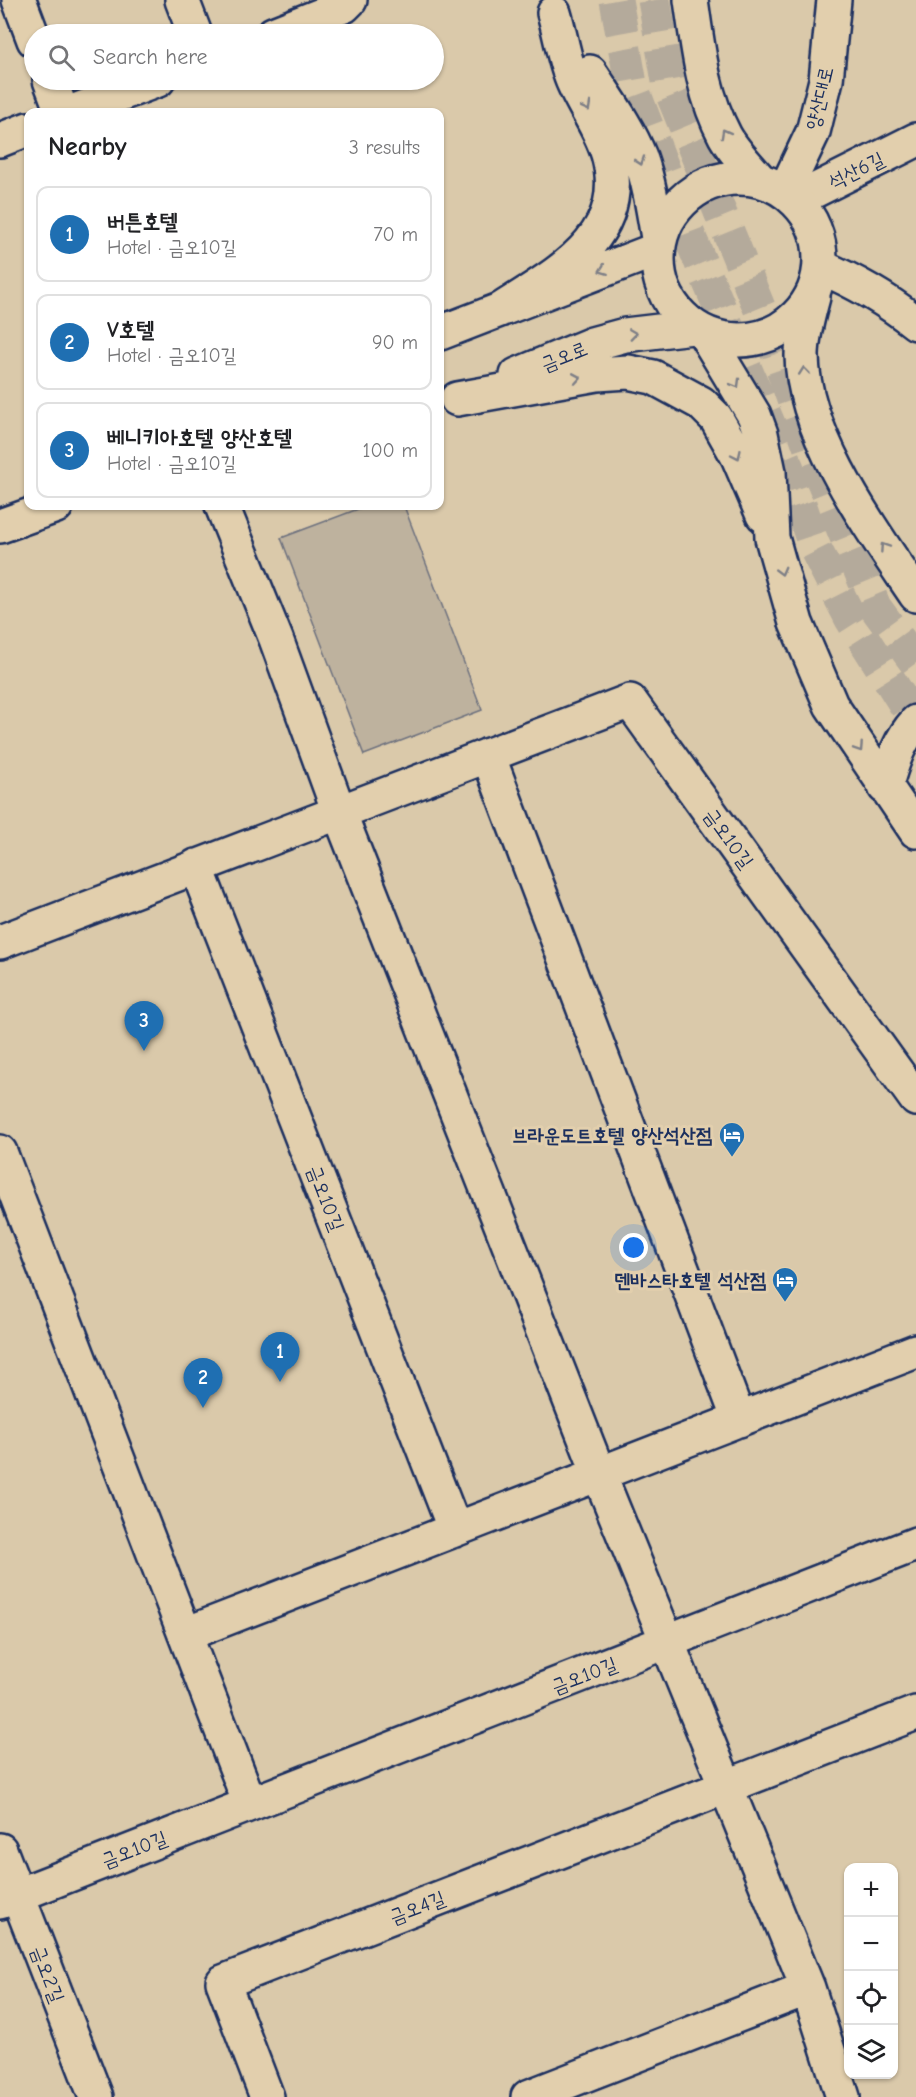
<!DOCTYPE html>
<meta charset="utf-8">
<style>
:root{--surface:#fff;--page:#f6f6f6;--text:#202124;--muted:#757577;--line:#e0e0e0;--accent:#1f6fb2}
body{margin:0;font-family:"Comic Neue","Poor Story",sans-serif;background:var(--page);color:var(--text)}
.controls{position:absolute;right:18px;bottom:18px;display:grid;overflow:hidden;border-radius:12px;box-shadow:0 2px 4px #0004}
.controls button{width:54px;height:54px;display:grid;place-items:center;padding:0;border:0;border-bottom:2px solid var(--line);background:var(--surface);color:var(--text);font:30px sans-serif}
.you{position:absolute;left:634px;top:1248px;width:21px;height:21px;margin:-15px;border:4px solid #fff;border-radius:50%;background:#1a73e8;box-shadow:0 0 0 9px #1a73e833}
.badge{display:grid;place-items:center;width:39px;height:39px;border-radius:50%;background:var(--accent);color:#fff;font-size:20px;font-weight:700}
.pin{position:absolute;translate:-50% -50px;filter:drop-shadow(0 2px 3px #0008)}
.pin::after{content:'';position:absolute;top:32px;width:21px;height:18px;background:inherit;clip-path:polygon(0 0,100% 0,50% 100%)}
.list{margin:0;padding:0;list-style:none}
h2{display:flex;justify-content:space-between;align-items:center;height:78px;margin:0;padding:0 24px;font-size:26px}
h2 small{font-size:20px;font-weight:400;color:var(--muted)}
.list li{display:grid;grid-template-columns:39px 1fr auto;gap:18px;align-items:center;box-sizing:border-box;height:96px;margin:0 12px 12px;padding:0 12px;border:2px solid var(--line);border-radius:12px}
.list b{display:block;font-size:22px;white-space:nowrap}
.list p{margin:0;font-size:20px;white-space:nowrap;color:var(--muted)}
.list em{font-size:20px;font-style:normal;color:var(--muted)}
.icon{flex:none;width:33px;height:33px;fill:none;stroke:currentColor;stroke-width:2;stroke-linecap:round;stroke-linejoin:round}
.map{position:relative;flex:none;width:916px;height:2097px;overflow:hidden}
.search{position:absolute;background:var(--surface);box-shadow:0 2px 4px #0004;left:24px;top:24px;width:420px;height:66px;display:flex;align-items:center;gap:15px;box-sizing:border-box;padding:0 21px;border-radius:33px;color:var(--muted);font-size:22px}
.panel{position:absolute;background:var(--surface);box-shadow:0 2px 4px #0004;left:24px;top:108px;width:420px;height:402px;border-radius:12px}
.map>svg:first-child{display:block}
.green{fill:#beb29e;stroke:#6c707e;stroke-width:1.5}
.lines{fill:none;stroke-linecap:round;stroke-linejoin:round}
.major-tunnel{stroke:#b4aa9b;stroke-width:33;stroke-dasharray:33 16;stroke-linecap:butt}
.minor-casing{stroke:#1b2f5e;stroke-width:38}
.major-casing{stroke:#1b2f5e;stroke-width:38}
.minor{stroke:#e2cfad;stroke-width:33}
.major{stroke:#e2cfad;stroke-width:33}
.oneway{stroke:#7e7f86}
.labels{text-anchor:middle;stroke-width:6;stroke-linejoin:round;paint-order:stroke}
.street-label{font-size:20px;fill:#1b2f5e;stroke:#e2cfad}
.poi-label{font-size:20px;font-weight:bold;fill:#1b2f5e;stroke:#e2cfad;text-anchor:end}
</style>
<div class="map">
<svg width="916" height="2097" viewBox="0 0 916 2097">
<rect width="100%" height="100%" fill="#dac9aa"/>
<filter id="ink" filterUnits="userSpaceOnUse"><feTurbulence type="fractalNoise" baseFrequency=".0167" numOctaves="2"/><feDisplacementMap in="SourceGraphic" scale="12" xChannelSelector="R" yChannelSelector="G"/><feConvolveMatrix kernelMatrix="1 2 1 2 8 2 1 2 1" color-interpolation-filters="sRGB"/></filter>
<g filter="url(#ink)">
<path class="green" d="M366 506H404L482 710 364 755 281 538Z"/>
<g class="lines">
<path class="major-tunnel" d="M616 0 631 84 689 235 789 471 815 548 851 619 916 722
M654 0 669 87 772 339 814 460 875 607 916 663"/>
<g class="minor-casing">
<path id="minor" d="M19 0 34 40
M182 0 195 34
M273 34 344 6 350 0
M50 80 62 112
M72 112 158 80
M0 140 28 129
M796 200 916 140
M821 267C856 282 886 299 916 323
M222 506 276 639 339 812 599 1474 808 1988 843 2097
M488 755 739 1420
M196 866 455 1530
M0 942 630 701 916 1099
M0 1152 250 1804
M186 1634 916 1351
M0 1850 96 2097
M0 1902 916 1544
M267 2097 223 1982 916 1713
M528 2097 808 1988"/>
</g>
<g class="major-casing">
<path id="major" d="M691 0C698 47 702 93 725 136 734 152 748 166 760 180
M590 72C608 100 628 127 640 157 650 185 654 215 659 244
M658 259a81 81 0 1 1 162 0a81 81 0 1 1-162 0Z
M785 191 813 132 826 80 834 0
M813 297C808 316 802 336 802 356 803 436 873 531 916 595
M502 309C560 272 631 235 608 154 600 128 584 107 574 84 564 62 561 36 554 13
M440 333 658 249
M705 334 754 415 761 434 769 472 772 538 796 623 831 705 916 831
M517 375 592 344 625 335 693 327
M457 399 597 374 628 372 653 377 701 403 716 418 738 457 763 515
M0 526 56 506
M885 787C893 762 898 742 916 722"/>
</g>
<use href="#minor" class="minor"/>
<use href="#major" class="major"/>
</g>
<defs><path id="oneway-chevron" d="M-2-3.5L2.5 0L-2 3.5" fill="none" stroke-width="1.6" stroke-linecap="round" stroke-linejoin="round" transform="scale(1.5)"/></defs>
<g class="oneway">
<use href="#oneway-chevron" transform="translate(587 107) rotate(61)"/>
<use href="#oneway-chevron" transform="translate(725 133) rotate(-119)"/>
<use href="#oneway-chevron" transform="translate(640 161) rotate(71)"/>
<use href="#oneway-chevron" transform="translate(603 270) rotate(159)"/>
<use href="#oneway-chevron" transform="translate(633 334) rotate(-8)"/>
<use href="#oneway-chevron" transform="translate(804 371) rotate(-96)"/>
<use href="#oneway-chevron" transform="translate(577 378) rotate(-10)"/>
<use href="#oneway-chevron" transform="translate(736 384) rotate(60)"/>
<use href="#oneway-chevron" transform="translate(737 455) rotate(65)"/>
<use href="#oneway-chevron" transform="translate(884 547) rotate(-124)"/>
<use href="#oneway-chevron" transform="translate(781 571) rotate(75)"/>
<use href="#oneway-chevron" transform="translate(859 748) rotate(57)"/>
</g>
</g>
<defs>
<g id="hotel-pin" transform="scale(1.35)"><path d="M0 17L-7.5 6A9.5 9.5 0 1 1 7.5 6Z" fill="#1f6fb2" stroke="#e2cfad"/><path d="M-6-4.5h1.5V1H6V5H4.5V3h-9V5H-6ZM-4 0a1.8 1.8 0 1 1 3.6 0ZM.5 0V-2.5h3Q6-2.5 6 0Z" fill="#fff"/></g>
</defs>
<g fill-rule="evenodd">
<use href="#hotel-pin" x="732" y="1135"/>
<use href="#hotel-pin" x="785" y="1280"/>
</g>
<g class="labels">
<g class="street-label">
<text transform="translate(819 98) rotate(-77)" y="7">양산대로</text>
<text transform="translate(856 170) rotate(-26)" y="7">석산6길</text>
<text transform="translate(564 356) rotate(-22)" y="7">금오로</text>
<text transform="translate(729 838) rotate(54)" y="7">금오10길</text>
<text transform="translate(326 1198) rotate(69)" y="7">금오10길</text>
<text transform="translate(584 1675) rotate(-21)" y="7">금오10길</text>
<text transform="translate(134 1849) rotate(-21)" y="7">금오10길</text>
<text transform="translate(417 1907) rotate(-21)" y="7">금오4길</text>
<text transform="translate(48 1974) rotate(69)" y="7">금오2길</text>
</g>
<g class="poi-label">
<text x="712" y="1142">브라운도트호텔 양산석산점</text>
<text x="766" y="1287">덴바스타호텔 석산점</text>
</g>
</g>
</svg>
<div class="controls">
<button>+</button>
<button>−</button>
<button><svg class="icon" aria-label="locate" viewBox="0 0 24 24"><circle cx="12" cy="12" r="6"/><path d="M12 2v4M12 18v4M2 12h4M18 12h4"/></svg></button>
<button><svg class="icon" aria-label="layers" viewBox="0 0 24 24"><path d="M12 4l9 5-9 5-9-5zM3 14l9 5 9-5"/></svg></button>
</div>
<div class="you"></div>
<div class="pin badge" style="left:280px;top:1382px">1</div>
<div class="pin badge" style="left:203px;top:1408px">2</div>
<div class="pin badge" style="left:144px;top:1051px">3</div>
<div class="search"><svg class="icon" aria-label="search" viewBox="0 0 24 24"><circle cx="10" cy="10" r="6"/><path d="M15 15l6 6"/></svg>Search here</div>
<section class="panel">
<h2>Nearby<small>3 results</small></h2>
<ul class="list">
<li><span class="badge">1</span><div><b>버튼호텔</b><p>Hotel · 금오10길</p></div><em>70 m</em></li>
<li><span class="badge">2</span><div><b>V호텔</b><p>Hotel · 금오10길</p></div><em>90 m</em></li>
<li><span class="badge">3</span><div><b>베니키아호텔 양산호텔</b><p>Hotel · 금오10길</p></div><em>100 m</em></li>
</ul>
</section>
</div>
